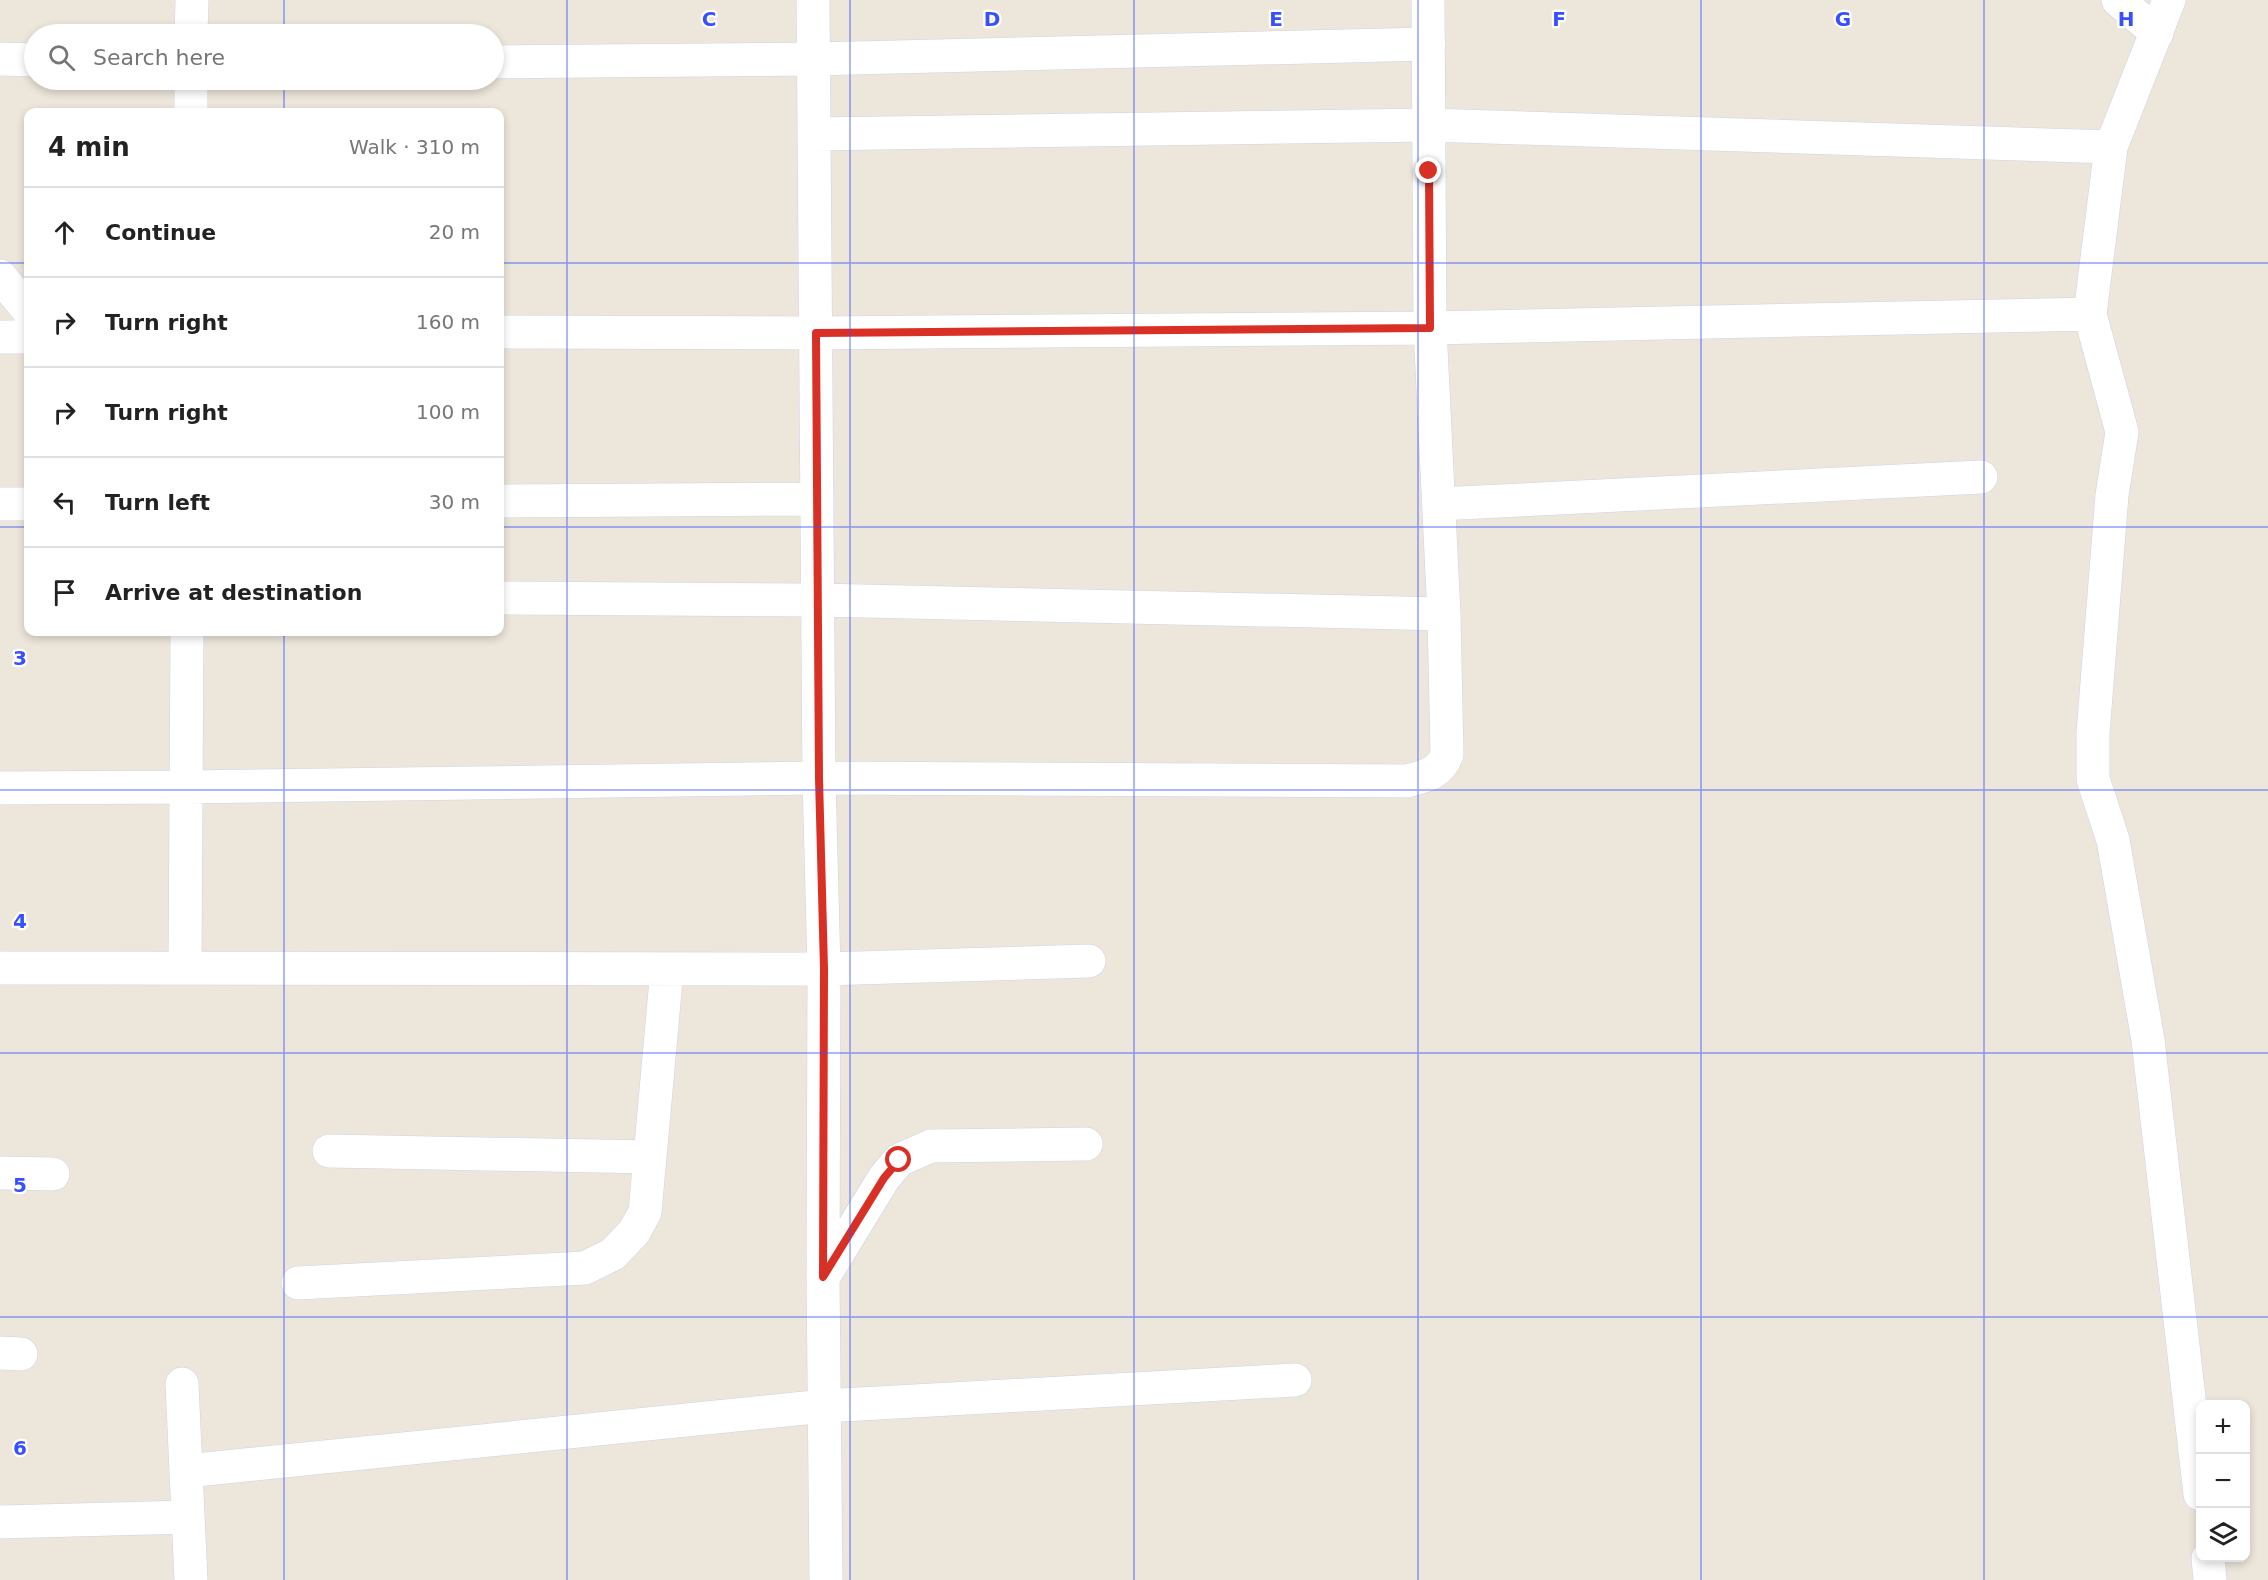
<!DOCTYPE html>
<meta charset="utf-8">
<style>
:root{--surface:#fff;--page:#f6f6f6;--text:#222;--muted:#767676;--line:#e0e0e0}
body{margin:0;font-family:"DejaVu Sans",sans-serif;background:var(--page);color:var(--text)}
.controls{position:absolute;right:18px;bottom:18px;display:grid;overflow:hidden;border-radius:12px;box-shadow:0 3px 9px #0003}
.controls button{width:54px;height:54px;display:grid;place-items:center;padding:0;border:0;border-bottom:2px solid var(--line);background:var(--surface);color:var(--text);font:30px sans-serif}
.stop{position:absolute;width:18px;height:18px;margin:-14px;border:4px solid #d93025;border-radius:50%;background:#fff}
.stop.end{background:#d93025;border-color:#fff;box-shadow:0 2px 6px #0008}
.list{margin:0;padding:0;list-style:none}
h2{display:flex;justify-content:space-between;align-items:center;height:78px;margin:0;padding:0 24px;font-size:26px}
h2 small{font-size:20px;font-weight:400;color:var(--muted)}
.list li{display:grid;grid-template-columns:39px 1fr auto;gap:18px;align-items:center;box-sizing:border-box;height:90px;padding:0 24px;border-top:2px solid var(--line)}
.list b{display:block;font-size:22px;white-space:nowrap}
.list em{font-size:20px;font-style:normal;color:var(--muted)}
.icon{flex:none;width:33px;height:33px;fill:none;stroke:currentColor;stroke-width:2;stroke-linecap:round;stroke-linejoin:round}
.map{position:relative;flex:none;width:2268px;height:1580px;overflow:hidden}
.search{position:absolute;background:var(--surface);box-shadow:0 3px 9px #0003;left:24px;top:24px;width:480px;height:66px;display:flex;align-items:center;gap:15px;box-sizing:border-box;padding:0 21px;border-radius:33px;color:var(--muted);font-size:22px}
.panel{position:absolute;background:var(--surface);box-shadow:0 3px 9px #0003;left:24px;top:108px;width:480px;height:528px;border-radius:12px}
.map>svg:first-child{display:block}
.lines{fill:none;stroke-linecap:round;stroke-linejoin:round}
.minor-casing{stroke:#d0d2e4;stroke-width:34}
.minor{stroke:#fff;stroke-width:33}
.route{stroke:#d93025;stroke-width:8}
.grid{fill:none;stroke:#3650ff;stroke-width:1.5;stroke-opacity:0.55}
.grid-label{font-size:20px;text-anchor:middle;font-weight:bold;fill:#3650ff;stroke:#fff;stroke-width:4.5;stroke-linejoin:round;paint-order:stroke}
</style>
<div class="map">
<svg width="2268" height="1580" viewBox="0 0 2268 1580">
<rect width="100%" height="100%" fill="#ede6db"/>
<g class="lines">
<g class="minor-casing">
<path id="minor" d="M813 0 819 778 824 969 823 1277 826 1580
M2118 0 2157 33
M191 34 192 0
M0 59 34 60
M494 62 813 59 1429 44
M191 80V112
M814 134 1429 125 2111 147
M0 276 28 310
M2090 314 2122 432 2112 495 2093 733V779L2113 840 2148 1040 2200 1494
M500 332 816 333 1430 328 2090 314 2111 147 2169 0
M0 337H28
M500 501 817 499
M0 504H28
M1439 504 1981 477
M500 598 818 600 1444 614
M0 788 186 787 819 778 1407 781C1426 776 1440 774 1447 754L1444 614 1430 328 1428 0
M0 968 824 969 1089 961
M185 968 187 632
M329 1151 650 1157
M0 1173 53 1174
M824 1276 884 1178 899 1160 931 1146 1086 1144
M298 1283 585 1268 613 1254 634 1232 645 1212 667 969
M0 1353 21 1354
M182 1384 191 1580
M186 1471 824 1406 1295 1380
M0 1522 188 1517
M2208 1558 2210 1580"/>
</g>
<use href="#minor" class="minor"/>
</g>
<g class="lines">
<path class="route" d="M899 1160 884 1178 823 1277 824 969 819 778 816 333 1430 328 1429 171"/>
</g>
<path class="grid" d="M284 0V34M567 0V1580M850 0V1580M1134 0V1580M1418 0V1580M1701 0V1580M1984 0V1580M284 80V112M0 263H28M500 263H2268M0 527H28M500 527H2268M284 632V1580M0 790H2268M0 1053H2268M0 1317H2268"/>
<g class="grid-label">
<text x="709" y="26">C</text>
<text x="992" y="26">D</text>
<text x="1276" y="26">E</text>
<text x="1559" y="26">F</text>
<text x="1843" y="26">G</text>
<text x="2126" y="26">H</text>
<text x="20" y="665">3</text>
<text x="20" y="928">4</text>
<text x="20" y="1192">5</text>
<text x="20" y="1455">6</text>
</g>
</svg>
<div class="controls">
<button>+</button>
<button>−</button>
<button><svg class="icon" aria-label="layers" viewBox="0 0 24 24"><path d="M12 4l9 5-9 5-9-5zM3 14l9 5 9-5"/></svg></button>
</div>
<div class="stop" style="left:899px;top:1160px"></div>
<div class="stop end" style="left:1429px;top:171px"></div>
<div class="search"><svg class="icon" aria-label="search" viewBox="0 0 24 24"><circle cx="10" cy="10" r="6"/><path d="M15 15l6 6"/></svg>Search here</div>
<section class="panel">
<h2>4 min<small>Walk · 310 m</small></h2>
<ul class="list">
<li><svg class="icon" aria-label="ahead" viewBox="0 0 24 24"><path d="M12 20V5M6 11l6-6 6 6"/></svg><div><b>Continue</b></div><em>20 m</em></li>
<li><svg class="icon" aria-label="right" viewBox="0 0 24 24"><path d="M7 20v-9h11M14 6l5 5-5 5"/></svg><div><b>Turn right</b></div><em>160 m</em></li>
<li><svg class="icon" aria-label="right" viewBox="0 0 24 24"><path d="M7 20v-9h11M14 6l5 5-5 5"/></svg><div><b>Turn right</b></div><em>100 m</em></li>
<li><svg class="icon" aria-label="left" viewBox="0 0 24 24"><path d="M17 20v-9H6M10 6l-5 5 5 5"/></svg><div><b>Turn left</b></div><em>30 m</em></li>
<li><svg class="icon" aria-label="arrive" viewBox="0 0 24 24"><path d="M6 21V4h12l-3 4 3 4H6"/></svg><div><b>Arrive at destination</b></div></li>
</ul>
</section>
</div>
